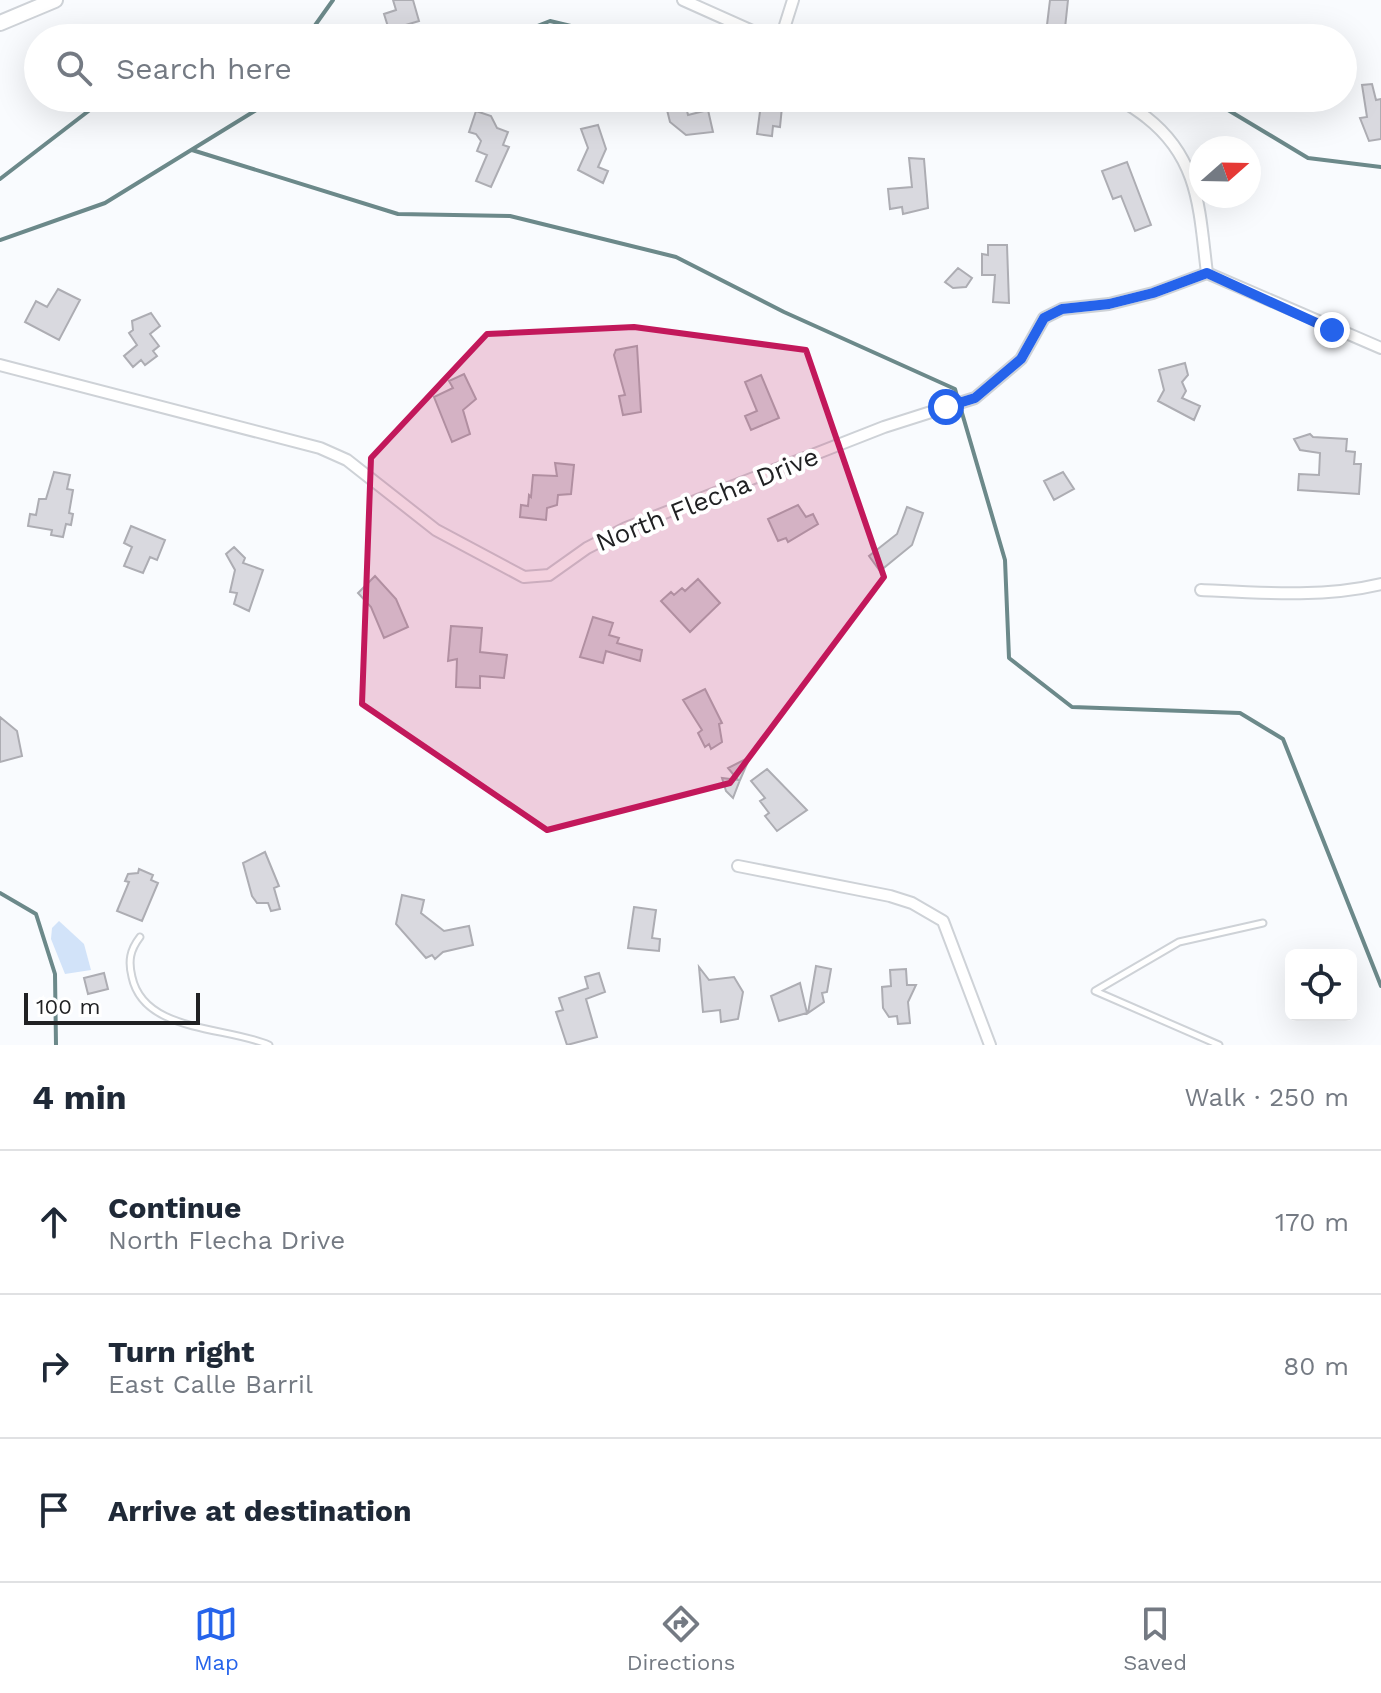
<!DOCTYPE html>
<meta charset="utf-8">
<style>
:root{--surface:#fff;--page:#f2f2f3;--text:#1f2937;--muted:#747a83;--line:#e0e1e3;--accent:#2563eb}
body{margin:0;font-family:"Work Sans",sans-serif;background:var(--page);color:var(--text)}
.controls{position:absolute;right:24px;bottom:24px;display:grid;overflow:hidden;border-radius:12px;box-shadow:0 8px 32px #0002}
.controls button{width:72px;height:72px;display:grid;place-items:center;padding:0;border:0;border-bottom:2px solid var(--line);background:var(--surface);color:var(--text);font:40px sans-serif}
.compass{position:absolute;left:1189px;top:136px;width:72px;height:72px;border-radius:50%;background:var(--surface);box-shadow:0 8px 32px #0002;rotate:70deg}
.scale{position:absolute;left:24px;bottom:20px;width:176px;box-sizing:border-box;padding-left:8px;border:4px solid #202123;border-top:0;font-size:22px;line-height:28px;white-space:nowrap;color:#202123;-webkit-text-stroke:6px #fff;paint-order:stroke}
.stop{position:absolute;width:24px;height:24px;margin:-18px;border:6px solid #2563eb;border-radius:50%;background:#fff}
.stop.end{background:#2563eb;border-color:#fff;box-shadow:0 2px 8px #0008}
.list{margin:0;padding:0;list-style:none}
h2{display:flex;justify-content:space-between;align-items:center;height:104px;margin:0;padding:0 32px;font-size:34px}
h2 small{font-size:26px;font-weight:400;color:var(--muted)}
.list li{display:grid;grid-template-columns:52px 1fr auto;gap:24px;align-items:center;box-sizing:border-box;height:144px;padding:0 32px;border-top:2px solid var(--line)}
.list b{display:block;font-size:30px;white-space:nowrap}
.list p{margin:0;font-size:26px;white-space:nowrap;color:var(--muted)}
.list em{font-size:26px;font-style:normal;color:var(--muted)}
.icon{flex:none;width:44px;height:44px;fill:none;stroke:currentColor;stroke-width:2;stroke-linecap:round;stroke-linejoin:round}
.map{position:relative;flex:none;width:1381px;height:1045px;overflow:hidden}
.search{position:absolute;background:var(--surface);box-shadow:0 8px 32px #0002;left:24px;right:24px;top:24px;height:88px;display:flex;align-items:center;gap:20px;box-sizing:border-box;padding:0 28px;border-radius:44px;color:var(--muted);font-size:30px}
.sheet{height:536px;background:var(--surface)}
nav{display:flex;justify-content:space-around;align-items:center;box-sizing:border-box;height:112px;border-top:2px solid var(--line);background:var(--surface);font-size:22px;color:var(--muted)}
nav a{display:grid;justify-items:center;gap:4px}
nav .on{color:var(--accent)}
.map>svg:first-child{display:block}
.green{fill:#d2e3f9}
.lines{fill:none;stroke-linecap:round;stroke-linejoin:round}
.stream{stroke:#6c898a;stroke-width:4}
.building{fill:#d9d9df;stroke:#adadb3;stroke-width:2}
.service-casing{stroke:#ced2d7;stroke-width:9}
.minor-casing{stroke:#ced2d7;stroke-width:14}
.tertiary-casing{stroke:#ced2d7;stroke-width:18}
.service{stroke:#fff;stroke-width:5}
.minor{stroke:#fff;stroke-width:10}
.tertiary{stroke:#fff;stroke-width:14}
.route{stroke:#2563eb;stroke-width:10}
.marked{fill:#c2185b;fill-opacity:0.2;stroke:#c2185b;stroke-width:6;stroke-linejoin:round}
.labels{text-anchor:middle;stroke-width:8;stroke-linejoin:round;paint-order:stroke}
.street-label{font-size:26px;fill:#202123;stroke:#fff}
</style>
<div class="map">
<svg width="1381" height="1045" viewBox="0 0 1381 1045">
<rect width="100%" height="100%" fill="#f9fbfe"/>
<path class="green" d="M59 921 84 944 91 970 65 974 51 939 52 928Z"/>
<g class="lines">
<path class="stream" d="M306 38 333 0
M507 38 550 21 621 38
M963 98 1113 101
M1130 101 1223 107 1308 158 1381 167
M192 150 398 214 510 216 676 257 784 312 955 389 1005 560 1009 658 1072 707 1240 713 1283 739 1381 986
M0 179 95 106 130 98
M0 240 105 203 271 101 286 98
M0 893 36 914 55 974 56 1045"/>
</g>
<path class="building" d="M393 0H413L419 21 389 30 384 14 396 10Z
M1050 0H1068L1065 28 1047 25Z
M1372 84 1376 100 1381 99V139L1369 141 1360 118 1367 117 1362 85Z
M664 98H684L688 115 708 110 713 132 686 135 670 122Z
M757 98H797L796 109 782 107 780 127 773 126 772 136 757 134 761 104H756Z
M476 111 491 116 497 128 508 132 503 145 509 147 491 187 476 181 487 155 477 151 481 141 476 134 469 132Z
M598 125 606 149 598 167 608 171 603 183 578 170 588 148 581 129Z
M909 158 924 159 928 208 903 214 902 207 890 209 888 189 912 187Z
M1127 162 1151 225 1135 231 1121 196 1113 199 1102 171Z
M988 245H1007L1009 303 993 302 995 275H982V254L988 255Z
M958 268 972 278 966 287 953 288 945 282Z
M58 289 80 300 59 340 25 322 36 301 47 307Z
M151 313 160 326 150 334 159 346 153 351 157 356 145 365 141 360 133 367 124 356 137 345 129 333 133 330 132 321Z
M637 346 641 412 623 415 619 396 625 395 614 355 616 350Z
M1185 363 1188 375 1182 382 1186 391 1182 398 1200 406 1194 420 1158 401 1164 390 1159 370Z
M464 374 476 399 463 410 470 434 452 442 434 397 453 388 449 381Z
M761 375 779 418 751 430 745 416 757 411 745 382Z
M1310 434 1313 437 1347 439 1346 451 1355 452 1354 464H1361L1359 494 1298 490 1299 474 1319 475 1320 453 1300 450 1294 439Z
M555 463 574 465 571 494 558 495 557 505 547 508 546 520 520 517 521 505 528 506 529 495 531 497 533 475 557 476Z
M54 472 70 475 67 489 73 490 69 513 73 514 71 525 66 524 63 537 51 535 52 530 28 526 30 514 36 515 39 499H46Z
M1063 472 1074 489 1054 500 1044 481Z
M798 505 806 517 813 514 818 524 788 542 786 538 778 541 768 519Z
M907 507 923 513 912 545 880 571 869 556 897 534Z
M131 526 165 540 157 560 150 557 143 573 124 566 132 547 124 543Z
M234 547 245 558 243 563 263 570 249 611 234 604 237 593 230 592 235 570 226 554Z
M375 576 396 599 408 627 384 638 371 607 358 593Z
M698 579 720 603 690 632 661 601 671 592 674 595 682 588 685 591Z
M593 617 613 623 609 635 619 638 617 643 642 650 640 661 606 651 603 663 580 657Z
M451 626 482 628 480 652 507 655 504 678 480 676V688L456 687 457 659 448 661Z
M705 689 722 723 719 724 722 742 711 749 709 744 705 747 698 733 702 730 683 700Z
M0 717 17 731 22 756 0 762Z
M750 757 740 780 733 798 726 791 722 778 738 780 728 768Z
M767 769 807 810 777 831 765 816 769 813 760 801 765 798 751 781Z
M265 852 279 886 274 888 280 909 271 911 268 903H257L252 896 243 863Z
M139 869 153 875 151 880 158 883 142 921 117 911 129 882 125 881 128 874 138 873Z
M402 895 424 900 421 913 444 931 469 926 473 945 443 952 435 959 432 955 426 958 396 924Z
M634 907 656 910 652 938 660 939 659 951 628 948Z
M816 966 831 969 827 992 822 993 824 1002 808 1013Z
M699 967 709 980 734 977 743 992 738 1019 721 1022 720 1010 703 1012Z
M906 969 907 985H916L908 1002 910 1023 898 1024 897 1016 889 1017 883 1008 882 987 891 986 890 970Z
M104 973 108 989 88 994 84 978Z
M599 973 605 992 586 999 597 1037 567 1045 556 1012 563 1010 559 998 588 988 585 977Z
M800 983 807 1013 779 1021 771 996Z"/>
<g class="lines">
<g class="service-casing">
<path id="service" d="M140 937C130 950 128 961 132 977 144 1033 226 1026 269 1045
M1219 1045 1095 991 1179 942 1263 923"/>
</g>
<g class="minor-casing">
<path id="minor" d="M683 0 768 38
M781 38 793 0
M1207 273 1381 348
M0 365 320 448 347 460 436 530 524 577 549 575 587 548 626 528 884 427 975 398 1021 359 1044 318 1062 309 1109 304 1153 293 1207 273C1199 210 1200 159 1146 117 1135 109 1127 102 1114 98
M1201 590C1261 593 1323 598 1381 584
M738 866 890 896 912 903 943 921 990 1045"/>
</g>
<g class="tertiary-casing">
<path id="tertiary" d="M0 23 55 0"/>
</g>
<use href="#service" class="service"/>
<use href="#minor" class="minor"/>
<use href="#tertiary" class="tertiary"/>
</g>
<g class="lines">
<path class="route" d="M946 407 975 398 1021 359 1044 318 1062 309 1109 304 1153 293 1207 273 1332 330"/>
</g>
<path class="marked" d="M634 327 806 350 884 577 730 783 547 830 362 704 371 458 487 334Z"/>
<g class="labels">
<g class="street-label">
<text transform="translate(707 499) rotate(-22)" y="9">North Flecha Drive</text>
</g>
</g>
</svg>
<div class="controls">
<button><svg class="icon" aria-label="locate" viewBox="0 0 24 24"><circle cx="12" cy="12" r="6"/><path d="M12 2v4M12 18v4M2 12h4M18 12h4"/></svg></button>
</div>
<svg class="compass" viewBox="-18 -18 36 36"><path d="M0-13l5 13h-10z" fill="#e53935"/><path d="M0 13l5-13h-10z" fill="#747a83"/></svg>
<div class="scale">100 m</div>
<div class="stop" style="left:946px;top:407px"></div>
<div class="stop end" style="left:1332px;top:330px"></div>
<div class="search"><svg class="icon" aria-label="search" viewBox="0 0 24 24"><circle cx="10" cy="10" r="6"/><path d="M15 15l6 6"/></svg>Search here</div>
</div>
<section class="sheet">
<h2>4 min<small>Walk · 250 m</small></h2>
<ul class="list">
<li><svg class="icon" aria-label="ahead" viewBox="0 0 24 24"><path d="M12 20V5M6 11l6-6 6 6"/></svg><div><b>Continue</b><p>North Flecha Drive</p></div><em>170 m</em></li>
<li><svg class="icon" aria-label="right" viewBox="0 0 24 24"><path d="M7 20v-9h11M14 6l5 5-5 5"/></svg><div><b>Turn right</b><p>East Calle Barril</p></div><em>80 m</em></li>
<li><svg class="icon" aria-label="arrive" viewBox="0 0 24 24"><path d="M6 21V4h12l-3 4 3 4H6"/></svg><div><b>Arrive at destination</b></div></li>
</ul>
</section>
<nav>
<a class="on"><svg class="icon" aria-label="map" viewBox="0 0 24 24"><path d="M3 6l6-2 6 2 6-2v14l-6 2-6-2-6 2zM9 4v14M15 6v14"/></svg>Map</a>
<a><svg class="icon" aria-label="directions" viewBox="0 0 24 24"><path d="M12 3l9 9-9 9-9-9zM9 14v-3h6M13 9l2 2-2 2"/></svg>Directions</a>
<a><svg class="icon" aria-label="saved" viewBox="0 0 24 24"><path d="M7 4h10v16l-5-4-5 4z"/></svg>Saved</a>
</nav>
